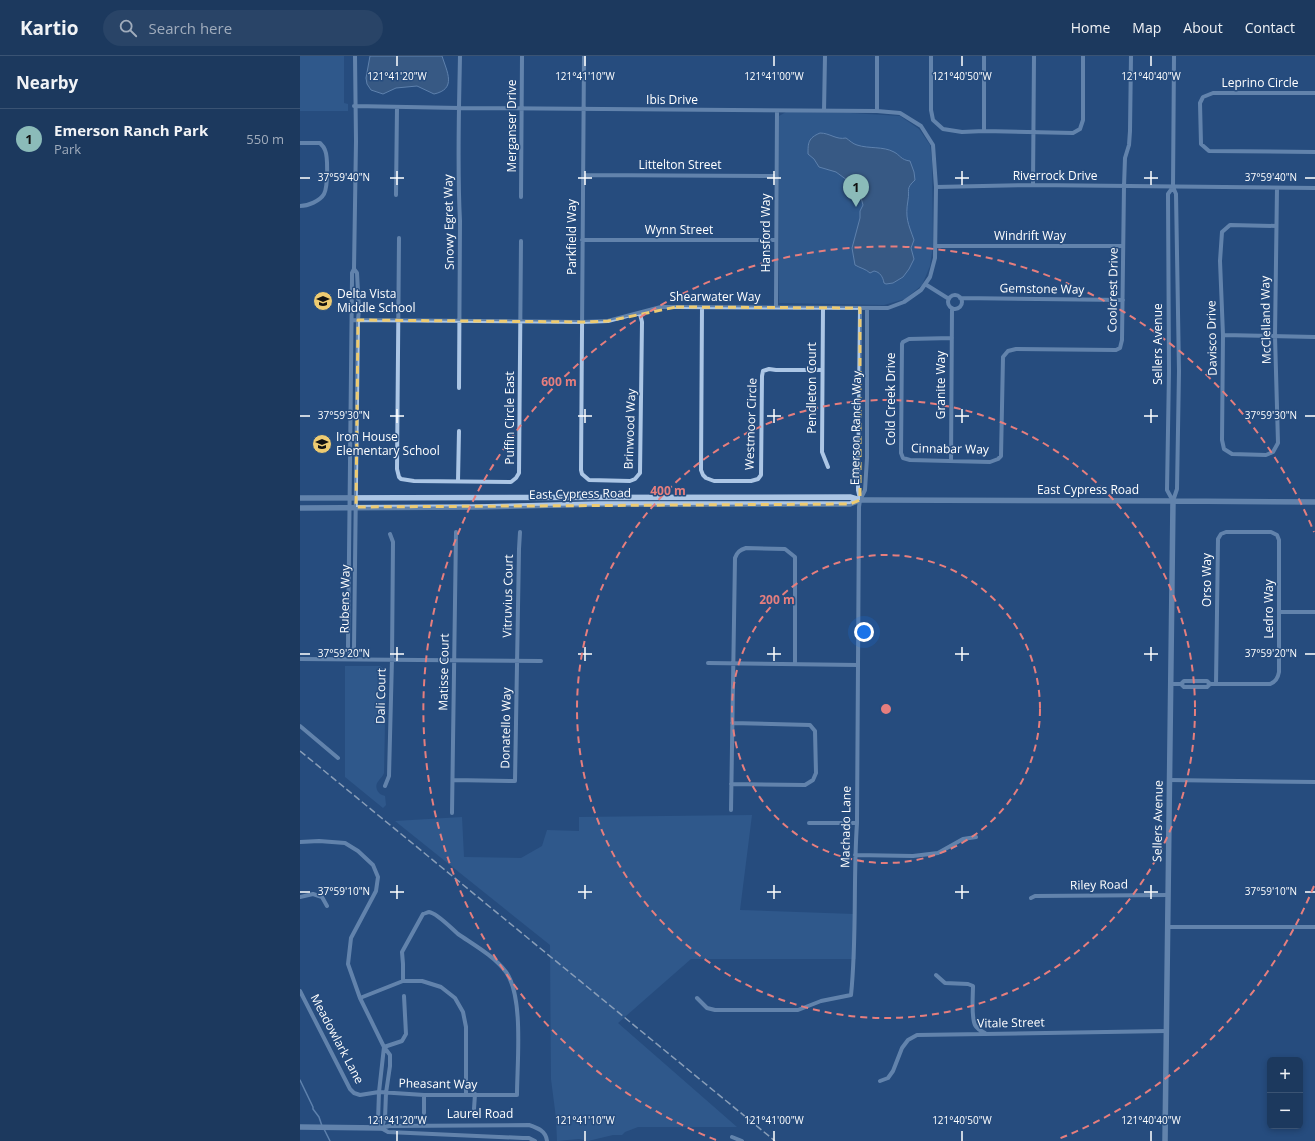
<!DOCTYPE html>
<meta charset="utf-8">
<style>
:root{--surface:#1c395e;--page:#294467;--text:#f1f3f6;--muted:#a0acbc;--line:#3a5373;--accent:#8bbbb9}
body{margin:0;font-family:"Open Sans",sans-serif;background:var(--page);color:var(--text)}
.controls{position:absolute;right:12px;bottom:12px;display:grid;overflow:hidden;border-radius:6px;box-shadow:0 2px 6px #0003}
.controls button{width:36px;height:36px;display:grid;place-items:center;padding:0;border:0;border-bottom:1px solid var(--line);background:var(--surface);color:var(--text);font:20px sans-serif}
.you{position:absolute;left:564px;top:576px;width:14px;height:14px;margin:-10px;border:3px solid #fff;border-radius:50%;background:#1a73e8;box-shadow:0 0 0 6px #1a73e833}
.badge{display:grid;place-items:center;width:26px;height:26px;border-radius:50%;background:var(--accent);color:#111;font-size:13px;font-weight:700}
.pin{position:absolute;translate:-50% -33px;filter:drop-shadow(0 1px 2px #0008)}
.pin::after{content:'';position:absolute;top:21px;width:14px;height:12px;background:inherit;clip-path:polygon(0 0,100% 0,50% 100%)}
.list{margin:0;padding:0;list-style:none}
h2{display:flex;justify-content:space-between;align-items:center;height:52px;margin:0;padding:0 16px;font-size:17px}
h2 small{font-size:13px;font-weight:400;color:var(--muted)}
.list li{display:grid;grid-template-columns:26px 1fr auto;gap:12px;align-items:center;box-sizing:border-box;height:60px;padding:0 16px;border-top:1px solid var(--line)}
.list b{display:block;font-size:15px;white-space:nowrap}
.list p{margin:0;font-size:13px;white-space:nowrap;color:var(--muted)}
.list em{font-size:13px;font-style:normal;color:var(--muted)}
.icon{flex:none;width:22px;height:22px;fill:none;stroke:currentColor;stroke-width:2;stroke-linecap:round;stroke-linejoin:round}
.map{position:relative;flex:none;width:1015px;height:1085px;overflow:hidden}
header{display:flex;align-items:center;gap:24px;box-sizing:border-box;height:56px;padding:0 20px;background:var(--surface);border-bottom:1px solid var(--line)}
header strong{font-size:19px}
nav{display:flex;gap:22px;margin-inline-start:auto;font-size:14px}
.search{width:280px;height:36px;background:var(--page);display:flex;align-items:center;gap:10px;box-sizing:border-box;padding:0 14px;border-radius:22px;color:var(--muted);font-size:15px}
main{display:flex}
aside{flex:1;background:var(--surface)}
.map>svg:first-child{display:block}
.green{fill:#3a669c}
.water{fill:#4c688c;stroke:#a0c0e6}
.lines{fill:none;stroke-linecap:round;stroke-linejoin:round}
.stream{stroke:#a0c0e6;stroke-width:1.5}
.minor{stroke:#acc6e5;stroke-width:4}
.tertiary{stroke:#acc6e5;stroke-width:5.5}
.rail{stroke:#fff;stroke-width:1.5;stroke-dasharray:7 3;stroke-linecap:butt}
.marked{fill:none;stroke:#eecb71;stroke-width:3;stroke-dasharray:8 5;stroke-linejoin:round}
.ticks{fill:none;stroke:#fff;stroke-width:1.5}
.ring{fill:none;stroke:#e67e7e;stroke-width:2;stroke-dasharray:7 5}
.labels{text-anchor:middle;stroke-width:3;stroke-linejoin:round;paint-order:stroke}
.street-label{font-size:12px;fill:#fff;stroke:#264c7e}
.poi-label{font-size:12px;fill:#fff;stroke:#264c7e;text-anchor:start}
.ticks-label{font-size:10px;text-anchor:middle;fill:#fff;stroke:#264c7e;stroke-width:3;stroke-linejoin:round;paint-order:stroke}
.centre{fill:#e67e7e;stroke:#264c7e;stroke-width:2}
.ring-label{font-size:12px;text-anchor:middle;font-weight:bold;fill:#e67e7e;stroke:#264c7e;stroke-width:3;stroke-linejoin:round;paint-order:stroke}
</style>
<header>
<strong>Kartio</strong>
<div class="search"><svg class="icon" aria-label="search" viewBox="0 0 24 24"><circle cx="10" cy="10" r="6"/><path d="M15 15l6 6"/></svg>Search here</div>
<nav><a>Home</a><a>Map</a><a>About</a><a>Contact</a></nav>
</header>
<main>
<aside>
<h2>Nearby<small></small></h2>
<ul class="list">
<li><span class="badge">1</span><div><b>Emerson Ranch Park</b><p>Park</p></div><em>550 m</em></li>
</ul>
</aside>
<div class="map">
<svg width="1015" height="1085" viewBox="0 0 1015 1085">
<rect width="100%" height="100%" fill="#264c7e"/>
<path class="green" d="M0 0H44V47L48 48V55H0Z
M486 56 551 57 600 60 619 73 630 89 632 105 633 189 630 210 622 229 605 243 584 249 479 247V60Z
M45 610H80L86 615 84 717C82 723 74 726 77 734 79 738 82 739 85 740L86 749 83 752 45 721Z
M452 759 440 854 554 858 556 903H391L318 967 437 1071H338L325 1076 322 1079H313L288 1085 279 1083 257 1085 256 1062 251 1023 250 889 95 765 162 761 164 801 221 802 242 790 247 774 279 775V761Z"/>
<path class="water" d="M70 0H142C147 16 157 33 134 38L117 30 96 32 83 38 71 34 67 28 66 22Z
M520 77C530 77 536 84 546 82 549 84 553 88 557 89 569 93 583 90 594 96 600 99 601 104 610 105L614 116 615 124C605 133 610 134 608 144 605 162 608 167 614 184L611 192 614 203 609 213 603 221 593 227 586 228 584 227C583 221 580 216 574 215L570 217C566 213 560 212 555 209L552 192 560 162V155L563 149 560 138 555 135 547 124 536 116 519 111 514 103 508 98C508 87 508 82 520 77Z"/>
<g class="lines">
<path class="stream" d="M0 1024 13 1051V1053L19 1061 22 1070
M24 1073 30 1085"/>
<path class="minor" d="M284 0 281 414 282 418 289 424 330 425 335 423 340 417 342 266 340 258
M631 0V54L633 64 643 73 662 76 684 75 773 77 780 73 783 64V0
M684 0V75
M1015 37H913L903 41 900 47 901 88 909 95 1015 96
M524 55 525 0
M577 55V0
M0 87H20C22 89 24 91 25 94 28 101 28 131 24 138 20 145 8 150 0 150
M283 119 477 120
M733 129 734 0
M636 131 733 129 1015 132
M873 131 868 138 869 315 867 434 873 445
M96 139 97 51
M221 141 222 0
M976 170 930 169 922 176 920 205 923 279 922 384 924 393 932 398 966 399 973 396 978 387 975 280 977 132
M99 182 97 413 99 421 101 423 114 425 211 426 216 422 219 417 221 185
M282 184H476
M636 190H823
M625 228 649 243
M648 246a7 7 0 1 1 14 0a7 7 0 1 1-14 0Z
M660 242 823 244
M402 251 401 414 403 419 406 422 414 425H451L458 423 461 419 462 320 463 315 469 313 476 314H522
M476 251 477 55
M523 252 522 396 528 411
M52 264 282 266 308 265 361 251H376L588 252 604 246 621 234 630 221 635 202 636 131 633 89 621 70 600 57 577 55 159 52 54 50
M923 279 1015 281
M652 282 609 283 603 286 602 288 601 397 603 402 610 404 690 406 698 403 701 400 703 301 708 295 716 293 816 294 820 292 822 284 824 130 825 102 829 89 830 75 831 0
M159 332 160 165C157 110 159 55 160 0
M651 405 652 252
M158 425 159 375
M560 443 558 434 560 252
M873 445 877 433 879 315 876 138 873 131 874 0
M979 556H1015
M51 601 54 591 58 264 59 254 57 217 54 213
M0 603 241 605
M51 603 48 591 52 223V217L54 213 56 85 55 0
M408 607 558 609
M871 628H881L884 631H907L910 628
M881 628 884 625H907L910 628H970C976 626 978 622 979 616V484L977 479 971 476H926L921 478 918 483 916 628
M0 670 38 702
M153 724 215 725 219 493 220 476
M869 724 1015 726
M431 728 505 729 513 724 516 717 515 675 510 669 432 667
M85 730 89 720 92 603 93 486 90 478
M431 754 435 502C437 496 440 494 446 492L485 493 495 501V608
M152 757 156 476
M509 767H557
M0 786 19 785 45 787 58 795 73 809 78 821 76 835 51 882 48 908 60 942 84 991 90 999V1010L86 1037 85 1063 81 1072
M555 799 613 800 638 797 663 783 676 781
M0 841 13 838 22 841 27 850
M731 842 735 840 868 839
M868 871H1015
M636 919 645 927 668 928 673 930C673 940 671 961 675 969 677 973 681 975 685 977
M0 935 50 1033 54 1037 60 1039 79 1036 124 1039H217C217 1007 224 941 206 916 194 900 174 889 158 878 151 872 137 857 129 856 128 856 124 858 123 858L102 896 103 908V925
M60 942 103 925H122L141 931 155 942 163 956 166 971V1039
M397 942 407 952 415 954H498L521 945 551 939C557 882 553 824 557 767L559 451 560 444 565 434 567 402V252
M84 991 102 985 106 978 104 940
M580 1025 588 1022 593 1015 602 992 608 984 617 979 866 975
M124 1039V1057
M174 1053 175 1038
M81 1072 89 1070 229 1069C238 1072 246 1075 247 1085
M81 1072 88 1076 223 1082H229L235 1085
M81 1072 78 1065 79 1036 84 991
M432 1081 442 1085"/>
<path class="tertiary" d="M0 442 550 441 560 444H571L873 445 1015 446
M0 452 177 451 298 448H550L560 444
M0 1071 81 1072
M865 1085 873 445"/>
<path class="rail" d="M0 695 475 1085"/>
</g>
<path d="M0 0H1015V1085H0ZM376 251 560 252V444L550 448 56 451 58 264 282 266 308 265Z" fill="#264c7e" fill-opacity=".55" fill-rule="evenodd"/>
<path class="marked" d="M376 251 560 252V444L550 448 56 451 58 264 282 266 308 265Z"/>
<path class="ticks" d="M97 0V10M285 0V10M474 0V10M662 0V10M851 0V10M97 115V129M285 115V129M474 115V129M662 115V129M851 115V129M0 122H10M90 122H104M278 122H292M467 122H481M655 122H669M844 122H858M1005 122H1015M97 353V367M285 353V367M474 353V367M662 353V367M851 353V367M0 360H10M90 360H104M278 360H292M467 360H481M655 360H669M844 360H858M1005 360H1015M97 591V605M285 591V605M474 591V605M662 591V605M851 591V605M0 598H10M90 598H104M278 598H292M467 598H481M655 598H669M844 598H858M1005 598H1015M97 829V843M285 829V843M474 829V843M662 829V843M851 829V843M0 836H10M90 836H104M278 836H292M467 836H481M655 836H669M844 836H858M1005 836H1015M97 1075V1085M285 1075V1085M474 1075V1085M662 1075V1085M851 1075V1085"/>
<g class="ring">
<circle cx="586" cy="653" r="154"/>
<circle cx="586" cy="653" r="309"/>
<path d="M1014 830A463 463 0 0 1 756 1084M416 1084A463 463 0 1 1 1014 476"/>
</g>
<defs>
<g id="school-disc" transform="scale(1)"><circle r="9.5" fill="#eecb71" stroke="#264c7e"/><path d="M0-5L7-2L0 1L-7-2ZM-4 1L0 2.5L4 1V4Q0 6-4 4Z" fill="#111"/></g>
</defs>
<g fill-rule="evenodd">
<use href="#school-disc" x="23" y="245"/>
<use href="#school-disc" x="22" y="388"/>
</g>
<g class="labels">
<g class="street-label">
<text x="960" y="31">Leprino Circle</text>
<text x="372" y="48">Ibis Drive</text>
<text transform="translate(212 70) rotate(-90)" y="4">Merganser Drive</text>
<text x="380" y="113">Littelton Street</text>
<text x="755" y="124">Riverrock Drive</text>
<text transform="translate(149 166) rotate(-91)" y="4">Snowy Egret Way</text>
<text x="379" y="178">Wynn Street</text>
<text transform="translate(466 177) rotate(-90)" y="4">Hansford Way</text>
<text x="730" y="184">Windrift Way</text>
<text transform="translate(272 181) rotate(-90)" y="4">Parkfield Way</text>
<text transform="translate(742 233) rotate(1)" y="4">Gemstone Way</text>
<text transform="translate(813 234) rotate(-89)" y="4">Coolcrest Drive</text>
<text x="415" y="245">Shearwater Way</text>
<text transform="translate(966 264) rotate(-91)" y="4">McClelland Way</text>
<text transform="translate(912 282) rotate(-91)" y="4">Davisco Drive</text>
<text transform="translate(858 288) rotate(-90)" y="4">Sellers Avenue</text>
<text transform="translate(641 329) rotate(-90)" y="4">Granite Way</text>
<text transform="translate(512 332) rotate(-90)" y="4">Pendleton Court</text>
<text transform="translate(591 343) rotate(-90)" y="4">Cold Creek Drive</text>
<text transform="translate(210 362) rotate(-90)" y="4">Puffin Circle East</text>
<text transform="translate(451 368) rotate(-88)" y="4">Westmoor Circle</text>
<text transform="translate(556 372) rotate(-89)" y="4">Emerson Ranch Way</text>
<text transform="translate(330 373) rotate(-88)" y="4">Brinwood Way</text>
<text transform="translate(650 393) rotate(1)" y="4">Cinnabar Way</text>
<text x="788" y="438">East Cypress Road</text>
<text transform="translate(280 438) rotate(-1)" y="4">East Cypress Road</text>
<text transform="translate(907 524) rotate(-90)" y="4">Orso Way</text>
<text transform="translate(208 540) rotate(-89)" y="4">Vitruvius Court</text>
<text transform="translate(45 543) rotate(-89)" y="4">Rubens Way</text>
<text transform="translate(969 553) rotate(-90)" y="4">Ledro Way</text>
<text transform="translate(144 616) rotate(-89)" y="4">Matisse Court</text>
<text transform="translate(81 640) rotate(-89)" y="4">Dali Court</text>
<text transform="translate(206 672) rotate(-89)" y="4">Donatello Way</text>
<text transform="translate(858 765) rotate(-89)" y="4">Sellers Avenue</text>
<text transform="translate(546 771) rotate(-89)" y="4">Machado Lane</text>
<text transform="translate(799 829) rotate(-1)" y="4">Riley Road</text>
<text transform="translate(711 967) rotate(-1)" y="4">Vitale Street</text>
<text transform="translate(37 983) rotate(62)" y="4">Meadowlark Lane</text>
<text transform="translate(138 1028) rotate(1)" y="4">Pheasant Way</text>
<text x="180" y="1062">Laurel Road</text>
</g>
<g class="poi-label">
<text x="37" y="242">Delta Vista<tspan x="37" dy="14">Middle School</tspan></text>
<text x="36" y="385">Iron House<tspan x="36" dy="14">Elementary School</tspan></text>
</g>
</g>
<g class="ticks-label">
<text x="97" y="24">121°41'20"W</text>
<text x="285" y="24">121°41'10"W</text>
<text x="474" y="24">121°41'00"W</text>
<text x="662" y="24">121°40'50"W</text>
<text x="851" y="24">121°40'40"W</text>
<text x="44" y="125">37°59'40"N</text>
<text x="971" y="125">37°59'40"N</text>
<text x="44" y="363">37°59'30"N</text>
<text x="971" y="363">37°59'30"N</text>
<text x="44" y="601">37°59'20"N</text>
<text x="971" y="601">37°59'20"N</text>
<text x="44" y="839">37°59'10"N</text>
<text x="971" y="839">37°59'10"N</text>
<text x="97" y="1068">121°41'20"W</text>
<text x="285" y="1068">121°41'10"W</text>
<text x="474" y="1068">121°41'00"W</text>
<text x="662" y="1068">121°40'50"W</text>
<text x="851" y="1068">121°40'40"W</text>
</g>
<circle cx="586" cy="653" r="6" class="centre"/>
<g class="ring-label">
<text x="259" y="330">600 m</text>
<text x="368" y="439">400 m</text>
<text x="477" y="548">200 m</text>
</g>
</svg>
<div class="controls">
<button>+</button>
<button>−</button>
</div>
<div class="you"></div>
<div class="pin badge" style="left:556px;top:151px">1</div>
</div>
</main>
